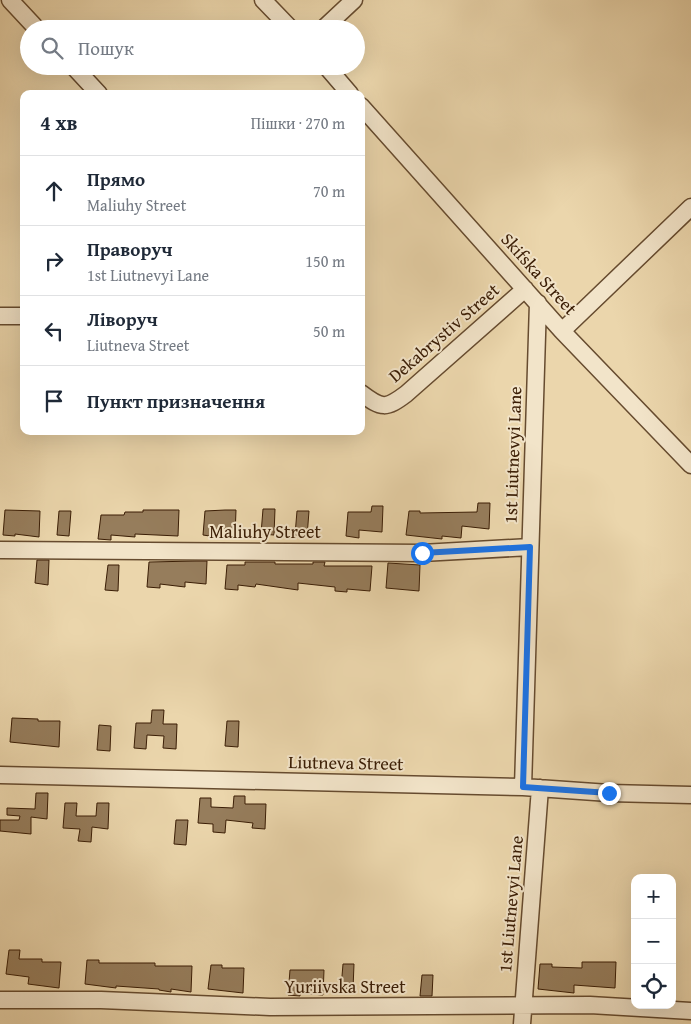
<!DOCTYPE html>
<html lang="uk">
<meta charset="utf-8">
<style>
:root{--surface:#fff;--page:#f2f2f3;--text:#1f2937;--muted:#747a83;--line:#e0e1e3}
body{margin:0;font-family:"Gentium Book Plus",serif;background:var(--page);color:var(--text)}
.controls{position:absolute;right:15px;bottom:15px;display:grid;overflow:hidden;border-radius:10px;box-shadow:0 5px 20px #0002}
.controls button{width:45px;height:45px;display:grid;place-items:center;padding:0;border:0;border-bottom:1px solid var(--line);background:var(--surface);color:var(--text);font:25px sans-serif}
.stop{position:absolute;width:15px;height:15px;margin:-11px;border:4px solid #1a73e8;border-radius:50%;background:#fff}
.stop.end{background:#1a73e8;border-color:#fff;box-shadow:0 1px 5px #0008}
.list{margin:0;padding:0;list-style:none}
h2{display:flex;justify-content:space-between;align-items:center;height:65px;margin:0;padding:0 20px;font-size:21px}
h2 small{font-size:16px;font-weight:400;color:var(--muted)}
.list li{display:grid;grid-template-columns:32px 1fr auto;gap:15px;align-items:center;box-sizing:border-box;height:70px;padding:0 20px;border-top:1px solid var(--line)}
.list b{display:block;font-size:19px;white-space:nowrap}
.list p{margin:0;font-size:16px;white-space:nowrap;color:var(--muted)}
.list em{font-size:16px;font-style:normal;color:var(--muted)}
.icon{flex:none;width:28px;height:28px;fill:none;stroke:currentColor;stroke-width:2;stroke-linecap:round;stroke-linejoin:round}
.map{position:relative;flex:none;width:691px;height:1024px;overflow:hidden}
.search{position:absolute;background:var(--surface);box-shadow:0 5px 20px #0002;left:20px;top:20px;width:345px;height:55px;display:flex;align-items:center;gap:12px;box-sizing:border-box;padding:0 18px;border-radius:28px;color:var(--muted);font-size:19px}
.panel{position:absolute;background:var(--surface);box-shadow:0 5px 20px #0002;left:20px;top:90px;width:345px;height:345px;border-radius:10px}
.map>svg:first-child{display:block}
.building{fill:#967d5c;stroke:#3a1d05}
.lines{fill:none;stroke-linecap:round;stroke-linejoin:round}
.minor-casing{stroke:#664b2f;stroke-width:19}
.minor{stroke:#f2e4c9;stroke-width:16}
.route{stroke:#1a73e8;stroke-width:6}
.labels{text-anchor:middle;stroke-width:4;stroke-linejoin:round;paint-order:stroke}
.street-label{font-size:18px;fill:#3a1d05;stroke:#f2e4c9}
</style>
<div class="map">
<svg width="691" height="1024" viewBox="0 0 691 1024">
<rect width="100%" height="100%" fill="#ebd6ac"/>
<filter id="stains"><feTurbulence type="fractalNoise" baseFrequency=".004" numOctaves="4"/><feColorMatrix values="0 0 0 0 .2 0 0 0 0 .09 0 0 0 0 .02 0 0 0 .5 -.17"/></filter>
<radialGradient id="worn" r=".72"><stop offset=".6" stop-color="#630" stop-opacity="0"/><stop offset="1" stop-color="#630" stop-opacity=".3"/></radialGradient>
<path class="building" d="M478 503H490L489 529 462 526 461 538 442 536V539L406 535 409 511H420V513L477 512Z
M372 506H383L382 532 359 530V538L346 536 348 512H371Z
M263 509H275L274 535 261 534Z
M5 510 40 511 39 537 15 534V536L3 535Z
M143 510H179L178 536 135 534V537L111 535V540L98 539 101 515H124L125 512H143Z
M225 510H236L235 536 216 534V537L203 535 205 511Z
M59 511H71L69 536 57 535Z
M297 511H309L307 537 295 535Z
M37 560H49L48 585 35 583Z
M196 561H207L206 584 185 582V587L160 584V588L147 587 149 562Z
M245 562H275V564H313V562H325L324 566H372L370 591 347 589V592L335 591V587L298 583V590L256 584 255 587 238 585V590L225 589 227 565H245Z
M388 563 420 565 419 591 386 588Z
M108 565H119L118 591 105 590Z
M152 710H164L163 724H177L176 749 163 748 164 736 147 735 146 749 134 748 136 723H151Z
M12 718 38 719V721H60L59 747 10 742Z
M227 721H239L238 747 225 746Z
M99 725 111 726 110 751 97 750Z
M36 793H48L47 819 31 817V834L0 831V820H19L20 816 7 815V808L35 809Z
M234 796H245V804H266L265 829 252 828 253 823 226 820 225 833 213 832V824L198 823 200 798H211V807L233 808Z
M65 803H77L76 816H96L97 803H109L108 829 92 827 91 842 78 841 80 829 63 828Z
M176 820H188L186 845 174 844Z
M9 950H20L19 959H42V962H61L59 988 28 984 29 977 6 974Z
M87 960H99V963H155V966H192L191 992 171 989V992L159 990V989L116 986V988L85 984Z
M582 962H616L615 988 574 985V993L538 989 540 964H552V967L582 968Z
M343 964H354L353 989 341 988Z
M211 965H222V968H244L243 993 208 989Z
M290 970H324L323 995 300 993V996L288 995Z
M422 975H433L432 996H420Z"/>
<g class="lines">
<g class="minor-casing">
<path id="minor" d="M10 0 37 29
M263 0 291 29
M323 29 354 0
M73 66 99 94
M326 66 350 94
M361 106 562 331 691 465
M0 316H24
M562 331 691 207
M361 393C382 409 386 409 406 394L525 289
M0 550 422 553 530 547
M0 775 523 787 609 793 691 795
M523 787 538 303
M0 1000H101L270 1007 590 1005 691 1011
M522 1024 540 788"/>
</g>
<use href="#minor" class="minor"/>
</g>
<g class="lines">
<path class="route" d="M422 553 530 547 523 787 609 793"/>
</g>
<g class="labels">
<g class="street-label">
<text transform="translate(539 274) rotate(48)" y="6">Skifska Street</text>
<text transform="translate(444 333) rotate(-41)" y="6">Dekabrystiv Street</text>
<text transform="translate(513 455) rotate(-88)" y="6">1st Liutnevyi Lane</text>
<text x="265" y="538">Maliuhy Street</text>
<text transform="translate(346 763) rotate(1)" y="6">Liutneva Street</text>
<text transform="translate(511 904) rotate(-85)" y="6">1st Liutnevyi Lane</text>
<text x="345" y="993">Yuriivska Street</text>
</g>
</g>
<rect width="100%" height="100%" filter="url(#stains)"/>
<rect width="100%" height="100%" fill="url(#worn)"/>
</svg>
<div class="controls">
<button>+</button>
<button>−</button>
<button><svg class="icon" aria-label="locate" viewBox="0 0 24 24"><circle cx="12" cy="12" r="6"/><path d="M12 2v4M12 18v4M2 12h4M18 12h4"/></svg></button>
</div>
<div class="stop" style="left:422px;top:553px"></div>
<div class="stop end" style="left:609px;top:793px"></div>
<div class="search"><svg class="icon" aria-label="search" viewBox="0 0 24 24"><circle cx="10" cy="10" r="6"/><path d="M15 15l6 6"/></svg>Пошук</div>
<section class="panel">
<h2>4 хв<small>Пішки · 270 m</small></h2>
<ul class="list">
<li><svg class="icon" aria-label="ahead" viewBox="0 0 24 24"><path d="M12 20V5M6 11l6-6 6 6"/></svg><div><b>Прямо</b><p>Maliuhy Street</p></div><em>70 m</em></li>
<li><svg class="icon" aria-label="right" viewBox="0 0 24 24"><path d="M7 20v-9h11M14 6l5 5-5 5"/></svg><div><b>Праворуч</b><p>1st Liutnevyi Lane</p></div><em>150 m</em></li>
<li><svg class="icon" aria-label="left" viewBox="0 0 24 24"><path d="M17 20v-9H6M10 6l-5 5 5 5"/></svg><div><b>Ліворуч</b><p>Liutneva Street</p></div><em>50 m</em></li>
<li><svg class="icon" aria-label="arrive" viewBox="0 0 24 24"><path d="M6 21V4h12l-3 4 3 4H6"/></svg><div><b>Пункт призначення</b></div></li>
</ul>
</section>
</div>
